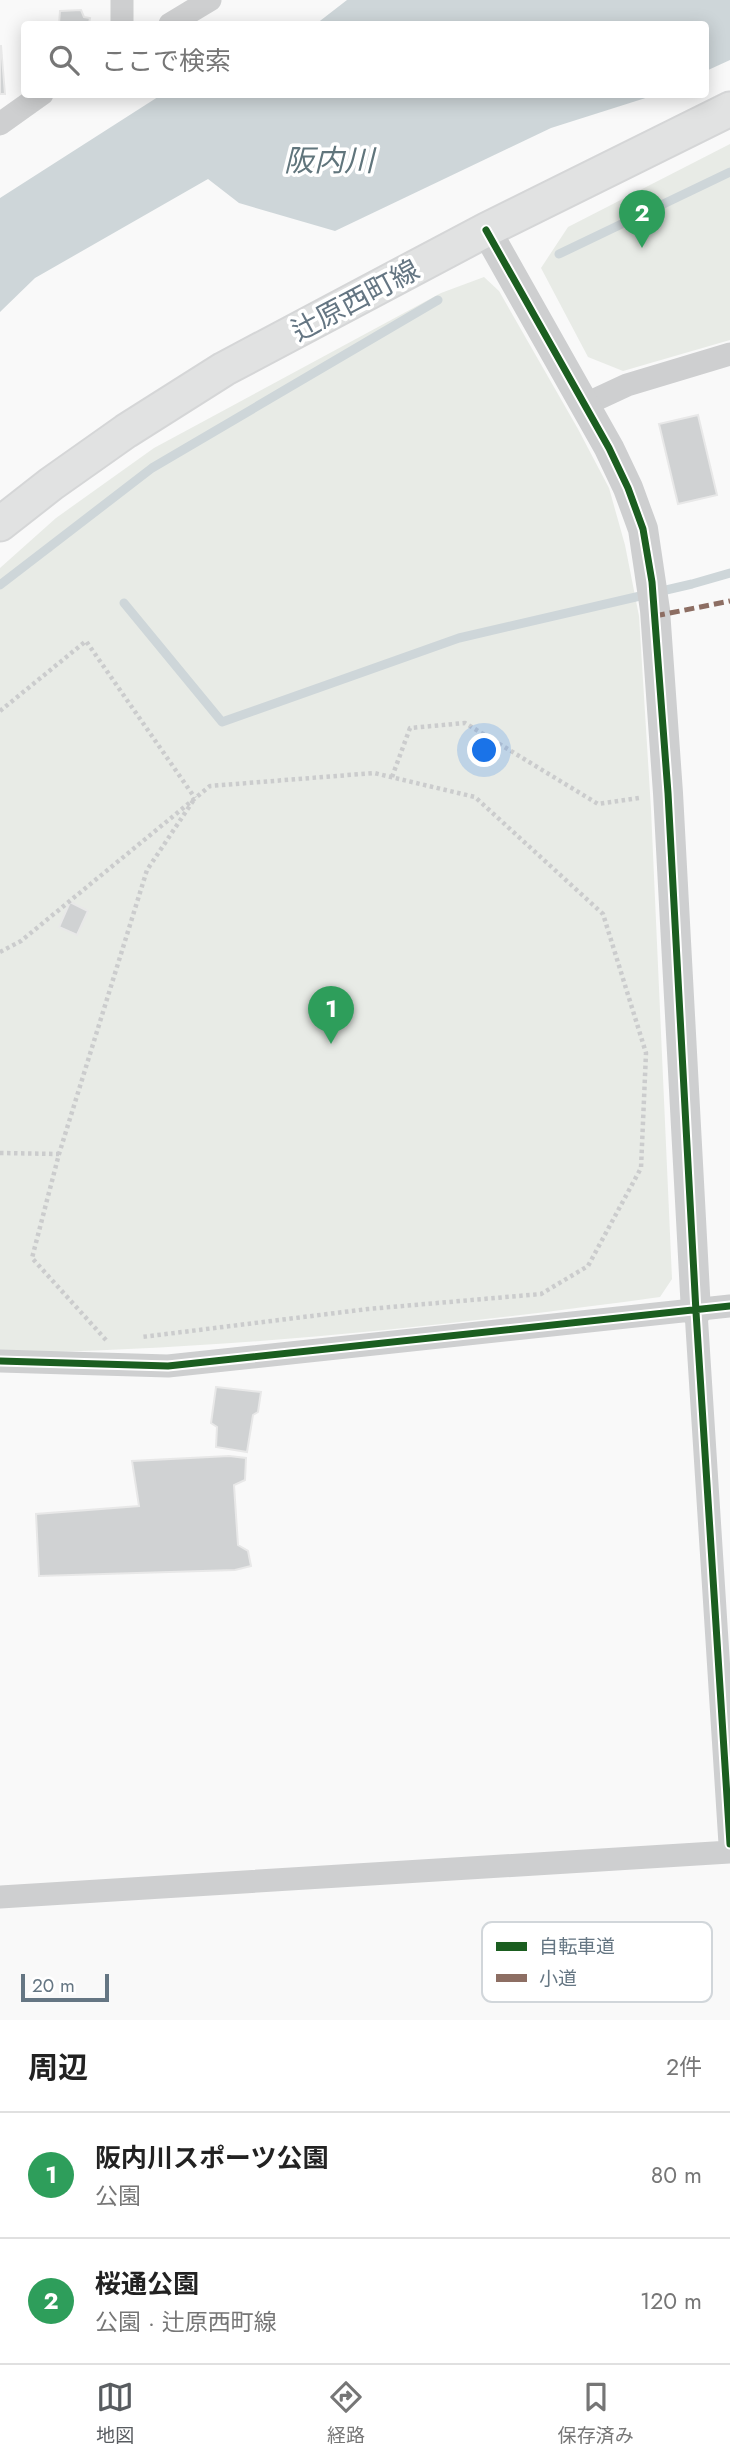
<!DOCTYPE html>
<html lang="ja">
<meta charset="utf-8">
<style>
:root{--surface:#fff;--page:#f6f6f6;--text:#222;--muted:#767676;--line:#e0e0e0;--accent:#585c60}
body{margin:0;font-family:Jost,"Noto Sans JP",sans-serif;background:var(--page);color:var(--text)}
.scale{position:absolute;left:21px;bottom:18px;width:88px;box-sizing:border-box;padding-left:7px;border:4px solid #657683;border-top:0;font-size:19px;line-height:24px;white-space:nowrap;color:#657683;-webkit-text-stroke:5px #fff;paint-order:stroke}
.you{position:absolute;left:485px;top:751px;width:24px;height:24px;margin:-18px;border:5px solid #fff;border-radius:50%;background:#1a73e8;box-shadow:0 0 0 10px #1a73e833}
.badge{display:grid;place-items:center;width:46px;height:46px;border-radius:50%;background:var(--accent);color:#fff;font-size:23px;font-weight:700}
.pin{position:absolute;translate:-50% -58px;filter:drop-shadow(0 2px 4px #0008)}
.pin::after{content:'';position:absolute;top:37px;width:24px;height:21px;background:inherit;clip-path:polygon(0 0,100% 0,50% 100%)}
.list{margin:0;padding:0;list-style:none}
h2{display:flex;justify-content:space-between;align-items:center;height:91px;margin:0;padding:0 28px;font-size:30px}
h2 small{font-size:23px;font-weight:400;color:var(--muted)}
.list li{display:grid;grid-template-columns:46px 1fr auto;gap:21px;align-items:center;box-sizing:border-box;height:126px;padding:0 28px;border-top:2px solid var(--line)}
.list b{display:block;font-size:26px;white-space:nowrap}
.list p{margin:0;font-size:23px;white-space:nowrap;color:var(--muted)}
.list em{font-size:23px;font-style:normal;color:var(--muted)}
.icon{flex:none;width:38px;height:38px;fill:none;stroke:currentColor;stroke-width:2;stroke-linecap:round;stroke-linejoin:round}
.map{position:relative;flex:none;width:730px;height:2020px;overflow:hidden}
.search{position:absolute;background:var(--surface);box-shadow:0 4px 18px #0003;left:21px;right:21px;top:21px;height:77px;display:flex;align-items:center;gap:18px;box-sizing:border-box;padding:0 24px;border-radius:7px;color:var(--muted);font-size:26px}
.sheet{height:343px;background:var(--surface)}
nav{display:flex;justify-content:space-around;align-items:center;box-sizing:border-box;height:98px;border-top:2px solid var(--line);background:var(--surface);font-size:19px;color:var(--muted)}
nav a{display:grid;justify-items:center;gap:4px}
nav .on{color:var(--accent)}
.map>svg:first-child{display:block}
.green{fill:#e8ebe6}
.water{fill:#ced6d9}
.lines{fill:none;stroke-linecap:round;stroke-linejoin:round}
.stream{stroke:#ced6d9;stroke-width:9}
.building{fill:#d0d2d3;stroke:#e8e8e8;stroke-width:2}
.secondary-casing{stroke:#d5d6d7;stroke-width:37}
.path{stroke:#cbcccd;stroke-width:4.5;stroke-dasharray:3.5 3.5;stroke-linecap:butt}
.minor{stroke:#cecfd0;stroke-width:23}
.tertiary{stroke:#cecfd0;stroke-width:30}
.secondary{stroke:#e1e2e2;stroke-width:33}
.quiet{stroke:#8d6e63;stroke-width:5;stroke-dasharray:10 5;stroke-linecap:butt}
.cycleway-casing{stroke:#fff;stroke-width:11}
.cycleway{stroke:#1b5e20;stroke-width:7}
.labels{text-anchor:middle;stroke-width:7;stroke-linejoin:round;paint-order:stroke}
.street-label{font-size:28px;fill:#657683;stroke:#fff}
.water-label{font-size:30px;font-style:italic;fill:#60757c;stroke:#fff}
.key{fill:#fff;stroke:#d1d6da;stroke-width:2}
.key-label{font-size:19px;fill:#657683}
</style>
<div class="map">
<svg width="730" height="2020" viewBox="0 0 730 2020">
<rect width="100%" height="100%" fill="#f9f9f9"/>
<path class="green" d="M730 144V340L623 371 588 357 541 268 568 227Z
M484 277 499 291 578 429 609 488 625 545 639 616 651 809 672 1279 660 1297C442 1327 221 1350 0 1353V568L56 518 154 448 441 293Z"/>
<path class="water" d="M347 0H730V60L706 71V24H316Z
M161 95V94L655 95 551 128 335 231 239 203 208 179 35 278 0 312V198Z"/>
<g class="lines">
<path class="stream" d="M559 254 730 172
M0 585 152 468 438 300
M124 603 222 722 459 638 692 584 730 573"/>
</g>
<path class="building" d="M81 10 84 17 90 18 89 24H59L60 11Z
M0 46H1L5 94H0Z
M698 415 717 495 678 504 659 424Z
M70 902 88 911 77 935 59 927Z
M216 1387 261 1392 258 1412 253 1415 247 1452 216 1447 217 1427 211 1423Z
M229 1456 246 1458 245 1480 234 1485 238 1545 248 1551 251 1566 235 1570 39 1576 36 1514 139 1506 132 1461Z"/>
<g class="lines">
<g class="secondary-casing">
<path id="secondary" d="M0 524 51 484 126 431 224 369 486 230 730 109"/>
</g>
<path class="path" d="M0 711 86 641 195 798
M392 777 410 728 465 723 598 804 639 798
M0 952 21 941 210 786 374 773 475 797 603 914 646 1053 641 1168 588 1266 541 1294 368 1309 142 1337
M0 1153 59 1154
M106 1340 32 1258 59 1154 147 870 195 798"/>
<path class="minor" d="M122 0V24
M170 24 210 0
M0 124 42 94
M584 405 627 385 730 354
M696 1312 730 1844
M0 1361 168 1366 730 1306
M0 1897 730 1852"/>
<path class="tertiary" d="M486 230 609 448 628 488 643 529 655 610 668 793 696 1312"/>
<use href="#secondary" class="secondary"/>
<path class="quiet" d="M655 616 730 601"/>
<g class="cycleway-casing">
<path id="cycleway" d="M486 230 609 448 628 488 643 529 652 582 668 793 696 1312 730 1844
M0 1361 168 1366 730 1306"/>
</g>
<use href="#cycleway" class="cycleway"/>
</g>
<g class="labels">
<g class="street-label">
<text transform="translate(355 300) rotate(-28)" y="10">辻原西町線</text>
</g>
<g class="water-label">
<text x="329" y="171">阪内川</text>
</g>
</g>
<rect x="482" y="1922" width="230" height="80" rx="10" class="key"/>
<rect x="496" y="1942" width="31" height="9" fill="#1b5e20"/>
<rect x="496" y="1974" width="31" height="8" fill="#8d6e63"/>
<g class="key-label">
<text x="539" y="1953">自転車道</text>
<text x="539" y="1985">小道</text>
</g>
</svg>
<div class="scale">20 m</div>
<div class="you"></div>
<div class="pin badge" style="left:331px;top:1044px;background:#2e9e5b">1</div>
<div class="pin badge" style="left:642px;top:248px;background:#2e9e5b">2</div>
<div class="search"><svg class="icon" aria-label="search" viewBox="0 0 24 24"><circle cx="10" cy="10" r="6"/><path d="M15 15l6 6"/></svg>ここで検索</div>
</div>
<section class="sheet">
<h2>周辺<small>2件</small></h2>
<ul class="list">
<li><span class="badge" style="background:#2e9e5b">1</span><div><b>阪内川スポーツ公園</b><p>公園</p></div><em>80 m</em></li>
<li><span class="badge" style="background:#2e9e5b">2</span><div><b>桜通公園</b><p>公園 · 辻原西町線</p></div><em>120 m</em></li>
</ul>
</section>
<nav>
<a class="on"><svg class="icon" aria-label="map" viewBox="0 0 24 24"><path d="M3 6l6-2 6 2 6-2v14l-6 2-6-2-6 2zM9 4v14M15 6v14"/></svg>地図</a>
<a><svg class="icon" aria-label="directions" viewBox="0 0 24 24"><path d="M12 3l9 9-9 9-9-9zM9 14v-3h6M13 9l2 2-2 2"/></svg>経路</a>
<a><svg class="icon" aria-label="saved" viewBox="0 0 24 24"><path d="M7 4h10v16l-5-4-5 4z"/></svg>保存済み</a>
</nav>
